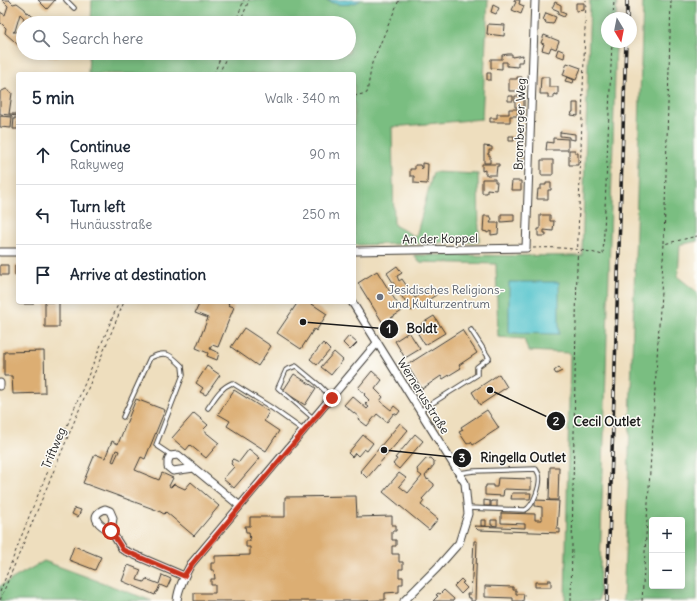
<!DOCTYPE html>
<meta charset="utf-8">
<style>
:root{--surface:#fff;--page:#f2f2f3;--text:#1f2937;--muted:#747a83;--line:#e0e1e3}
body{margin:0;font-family:Delius,sans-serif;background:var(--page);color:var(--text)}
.controls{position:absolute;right:12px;bottom:12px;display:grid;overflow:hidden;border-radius:4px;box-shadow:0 2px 10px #0003}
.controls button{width:36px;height:36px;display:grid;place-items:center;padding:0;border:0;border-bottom:1px solid var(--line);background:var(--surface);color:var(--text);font:20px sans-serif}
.compass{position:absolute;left:601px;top:12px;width:36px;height:36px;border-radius:50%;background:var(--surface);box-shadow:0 2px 10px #0003;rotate:170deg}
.stop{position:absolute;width:12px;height:12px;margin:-9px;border:3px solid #c8321e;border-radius:50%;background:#fff}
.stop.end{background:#c8321e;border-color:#fff;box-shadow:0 1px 4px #0008}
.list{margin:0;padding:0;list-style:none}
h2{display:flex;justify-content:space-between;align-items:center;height:52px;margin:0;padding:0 16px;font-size:17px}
h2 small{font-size:13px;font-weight:400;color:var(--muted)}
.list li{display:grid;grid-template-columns:26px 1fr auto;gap:12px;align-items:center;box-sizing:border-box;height:60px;padding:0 16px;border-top:1px solid var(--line)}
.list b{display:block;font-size:15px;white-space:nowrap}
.list p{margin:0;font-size:13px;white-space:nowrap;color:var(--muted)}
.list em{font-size:13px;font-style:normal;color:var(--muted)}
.icon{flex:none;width:22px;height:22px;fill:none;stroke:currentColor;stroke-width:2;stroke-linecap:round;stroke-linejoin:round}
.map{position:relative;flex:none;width:697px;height:601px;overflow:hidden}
.search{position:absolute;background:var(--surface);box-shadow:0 2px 10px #0003;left:16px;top:16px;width:340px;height:44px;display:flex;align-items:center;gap:10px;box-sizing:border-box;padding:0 14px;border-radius:22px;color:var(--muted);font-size:15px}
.panel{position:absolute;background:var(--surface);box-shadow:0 2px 10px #0003;left:16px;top:72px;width:340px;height:232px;border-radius:4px}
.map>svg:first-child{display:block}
.forest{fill:#7abe81;stroke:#4b6d4e;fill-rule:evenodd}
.water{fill:#58c5cd;stroke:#3a7074}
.building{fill:#dcae73;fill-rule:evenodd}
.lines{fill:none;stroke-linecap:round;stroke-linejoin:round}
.service-casing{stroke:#3c3934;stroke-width:5.5}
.minor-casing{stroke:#3c3934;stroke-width:9}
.path{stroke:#3c3934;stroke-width:1;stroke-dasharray:3 3;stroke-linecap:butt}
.service{stroke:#fff;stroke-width:3.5}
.minor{stroke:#fff;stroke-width:7}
.rail-casing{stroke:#1c1c1c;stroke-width:3.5}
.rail{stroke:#fdfcf7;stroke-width:2;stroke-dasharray:6;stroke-linecap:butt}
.route{stroke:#c8321e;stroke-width:5}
.worship-dot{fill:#6b7280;stroke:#fdfcf7;stroke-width:1.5}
.labels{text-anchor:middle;stroke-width:3;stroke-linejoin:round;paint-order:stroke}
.street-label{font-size:12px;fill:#1c1c1c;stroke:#fdfcf7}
.worship-label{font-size:12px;fill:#5b616d;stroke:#fdfcf7;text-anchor:start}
.leader{fill:none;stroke:#1c1c1c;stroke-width:1.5}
.callout-dot{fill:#1c1c1c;stroke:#fdfcf7;stroke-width:1.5}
.mark-label{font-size:12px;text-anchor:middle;font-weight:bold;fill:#fff}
.callout-label{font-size:13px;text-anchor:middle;font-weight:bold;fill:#1c1c1c;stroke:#fdfcf7;stroke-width:3;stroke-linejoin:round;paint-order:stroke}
</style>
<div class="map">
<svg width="697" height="601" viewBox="0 0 697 601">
<rect width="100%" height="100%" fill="#fdfcf7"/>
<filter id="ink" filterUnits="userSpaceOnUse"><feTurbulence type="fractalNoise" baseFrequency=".025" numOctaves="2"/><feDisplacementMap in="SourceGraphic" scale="8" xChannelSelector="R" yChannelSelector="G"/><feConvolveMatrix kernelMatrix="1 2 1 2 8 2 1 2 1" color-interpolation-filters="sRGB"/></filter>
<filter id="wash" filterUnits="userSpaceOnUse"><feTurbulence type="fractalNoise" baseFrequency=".012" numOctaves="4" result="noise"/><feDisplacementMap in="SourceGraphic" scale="16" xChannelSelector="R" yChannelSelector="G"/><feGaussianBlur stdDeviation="0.9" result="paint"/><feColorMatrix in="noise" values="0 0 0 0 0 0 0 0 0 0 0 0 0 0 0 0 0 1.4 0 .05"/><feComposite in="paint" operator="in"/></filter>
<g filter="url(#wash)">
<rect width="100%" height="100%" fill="#eedebe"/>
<path class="forest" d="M92 0H327C334 6 353 5 361 0H488L482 119 392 127 394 225 416 237 433 172 478 174 479 242 354 245V74H88L89 53H349V23H91Z
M590 0H617L616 18H607V42H616L599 601H565L570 353 528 351 524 339 498 337 496 264 419 262 414 255 582 256Z
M643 0H697V241L680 245 678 277 697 292V601H623L628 488ZM652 520H682V586H652Z
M44 561 152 601H0V586Z"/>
<path class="water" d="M327 0H361C353 6 335 6 327 0Z
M509 282H559V334L509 333Z"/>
<g id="blocks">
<path class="building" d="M2 0H9L13 4 17 3 25 9 26 13 28 12 39 23H24L23 22 24 18 20 14 15 31 13 32H20L23 35V49L5 33 6 28 0 22V12L5 15 8 6Z
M38 0H55L47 9Z
M514 0H520L519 4 524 6 521 14 512 10 516 2 514 1Z
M555 2 561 5V12L566 14 564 17 557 14 559 11 552 8Z
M576 3H584V10L576 11Z
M493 5 499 8 496 14 491 12Z
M546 13 556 17 553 24 545 23 546 21 543 20Z
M488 24 505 25 504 36 487 34Z
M544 35 559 41 556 49 551 47 549 52 542 50 544 44 541 43Z
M558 49 565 52 564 58 556 55Z
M47 53H58L57 58 46 56Z
M508 54H512V57L523 55 522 62H518V67L507 66V62H502V69L491 68V59H502V55Z
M567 63 581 68 576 80 563 75Z
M487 73H491V80H487Z
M517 77H522V83H520V91H509V79H517Z
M541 77H549V87H558V95L554 94V98H548V94H540Z
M567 77 574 80 573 83 565 81Z
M6 89 12 93 9 114H18V116L0 114V92Z
M508 96H513V101H508Z
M515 96H524V107H515Z
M573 103H578V116L571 115 572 112H573Z
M509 109H518L517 116H510V122H490V118H497V114H509Z
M0 116 12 117 11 128 0 127Z
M14 118H18V129H13Z
M560 132 575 134V140L569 139V137L560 136Z
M509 136H514V141H509Z
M553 138 568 139V150H546L547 142 553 143Z
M484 146 492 147V150H489V153H488V155H490V163H484Z
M569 150H575V153H578V165H569Z
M522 158V164H517L516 159Z
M541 160H553V175H541Z
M422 163 428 164 427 184 414 183V176H410V169H415V165H420L422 169Z
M482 164H499V166H497L496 175H487V174H485V170L482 171Z
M482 179H495V182H497L496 190 487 189V193H482Z
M512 181H521V190H511Z
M546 183H551V190H548V199H537L538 189H541V185H546Z
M501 214H514V221L501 222Z
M540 215H550V221H554L553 231 544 230V233H546V236H538V229H540Z
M484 216H490L492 219 490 223H499L498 234 491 235V231L487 233V232L483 231Z
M0 265H8V275H0Z
M15 265H18V276H15Z
M397 266 402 273 397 276 399 281 402 279 415 298 431 287 436 295 411 311 387 273Z
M377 271 402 311 383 323 358 283Z
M18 302H33V304H18Z
M45 302H59V327H45Z
M200 302H229L228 305 234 307 218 347 212 345 210 349 219 353 217 360 207 356 208 353 196 348 208 318 195 313Z
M298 302H309L327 314 316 331 314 329 301 349 277 333Z
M434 316 445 333 425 345 417 332 423 328 421 324Z
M244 328 271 346 258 366 231 347Z
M462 330 477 353 459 365 461 368 443 379 441 376 422 389 407 365Z
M409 332 420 349 405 358 395 341Z
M349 336 357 343 350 350 343 343Z
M323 343 330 350 317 365 310 359Z
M44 351 45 393 13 394 12 376H4V352Z
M334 352 343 360 331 375 321 367Z
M207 366 220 375 206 395 200 392 203 388 196 383Z
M559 367 562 371 556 374 554 371Z
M372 371 382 380 375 389 383 397 380 401 391 410 394 406 400 411 397 415 394 413 387 422 377 414 367 426 358 419 359 417 344 405 352 396 367 409 369 407 365 404 369 400 364 395 365 394 358 388Z
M294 374 316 388 305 405 283 391Z
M499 374 507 387 480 405 472 392Z
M234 390 269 412 264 421 279 431 266 451 227 426 230 421 218 414Z
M136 399 165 410 145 459 141 457 135 470 159 480 162 473 173 478 169 486 171 487 174 484 185 489 191 482 219 506 194 536 166 512 164 514 159 511 83 483 95 454 105 458 112 441 118 444ZM116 450 119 451 114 462 112 461Z
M487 410 499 428 473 445 471 442 467 444 459 432 463 430 461 427Z
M194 413 208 425 203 430 219 443 206 458 190 445 186 450 172 438Z
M400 423 408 430 367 478 360 471Z
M415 434 423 441 399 469 393 464 397 459 395 458Z
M363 435 373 443 367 451 364 449 358 456 355 453 352 457 348 453Z
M249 449 260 458 234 488 223 479 234 467 231 464 232 462 231 461 233 459 239 462Z
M431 458 434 461V465L425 476 427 479V480L428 479 434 484V486L422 499 424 501 421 505 438 519 429 530 383 492 399 473 406 478 399 486 408 493 422 476 418 473 417 469 426 459Z
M550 467H559L558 500H549Z
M498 478 531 479V490L504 489 503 496 485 495V487H486V485H493V487H497Z
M512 493H531L530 499H511Z
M356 496 357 517 392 516V525H396V531H392V540H396V546H392V554H399V562H403V569H399V577H403V584H399V592L385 593V600L360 601H194V593H215V585H211V579H215L214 570H211V563H215V556L250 555V547H246V541H250L249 532H246L245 526H250V517H285V497Z
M484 500 490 501V506H484Z
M535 500 559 501 557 529H560V533L478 530 474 526 525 528V524L501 523V513L535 514V520H542V507L535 506Z
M491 501H497V507H491Z
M75 508 81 510 78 517 72 514Z
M481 520H486V526H481Z
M491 520H497V526L491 525Z
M474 541H477L475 601H471V598H468L467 594H471Z
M74 546 101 557 95 570 69 560Z
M128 565 141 570 137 580 144 582 146 579 159 584 162 575 171 579 167 588 160 585 157 592H156L155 595 122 581Z
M461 579 464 582 462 583 467 588 461 594 454 586Z
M548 580H551V587H535V582H548Z
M485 586 513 587V590H516V594H524L523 601H513V598L485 597Z
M444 590 454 599 453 601H433L438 596 436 595 438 593 440 594Z"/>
</g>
</g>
<g filter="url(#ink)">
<use href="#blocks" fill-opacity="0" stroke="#3c3934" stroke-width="1"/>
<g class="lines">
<g class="service-casing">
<path id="service" d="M66 0 74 8
M208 408C215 398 220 388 232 383L269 406 303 430
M420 411 477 375V367L489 358 471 330
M123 417 150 358C166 350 170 354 182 366L183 375 156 445 171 455
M313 418 278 388 286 370 296 366 319 385 332 398
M459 473 474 471 536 469C537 471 538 472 539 475 541 484 534 506 525 510L467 508"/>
</g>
<g class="minor-casing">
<path id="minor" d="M354 251 526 248 535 0
M0 252H18
M352 302 465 483 468 514 459 543 437 568 404 601
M0 383V386
M194 468 173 471 168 467V461L170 456 178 455 240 506
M111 531C100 526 87 516 105 509L110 511 113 518 111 531 123 550 184 576
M177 601C178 588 185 575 191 564L377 343"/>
</g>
<path class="path" d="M613 18 614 0
M235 23 244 0
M240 23 249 0
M214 74 222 53
M219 74 228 53
M354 96 367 93 372 63 399 0
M664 243 671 0
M533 248C560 247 576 248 603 255L612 42
M0 592 30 514 119 302
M0 600 124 302
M571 601 577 267 586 0
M642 601 664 244 697 236"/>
<use href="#service" class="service"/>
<use href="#minor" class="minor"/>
<g class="rail-casing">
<path id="rail" d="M627 18V0
M607 601 626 42"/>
</g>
<use href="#rail" class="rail"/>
</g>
</g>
<g class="lines" filter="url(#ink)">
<path class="route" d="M111 531 123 550 184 576 192 564 332 398"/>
</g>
<circle class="worship-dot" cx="380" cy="297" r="4"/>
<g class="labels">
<g class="street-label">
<text transform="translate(520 124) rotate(-88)" y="4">Bromberger Weg</text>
<text transform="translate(440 239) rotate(-1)" y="4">An der Koppel</text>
<text transform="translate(423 396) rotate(58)" y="4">Wernerusstraße</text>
<text transform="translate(54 448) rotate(-67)" y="4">Triftweg</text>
</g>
<g class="worship-label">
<text x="388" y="294">Jesidisches Religions-<tspan x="388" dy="14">und Kulturzentrum</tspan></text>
</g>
</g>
<path class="leader" d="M303 322L389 329M490 390L556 421M384 450L462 458"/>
<g class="callout-dot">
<circle cx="303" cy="322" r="4"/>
<circle cx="490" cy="390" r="4"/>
<circle cx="384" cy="450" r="4"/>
<circle cx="389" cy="329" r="10"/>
<circle cx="556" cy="421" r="10"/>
<circle cx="462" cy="458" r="10"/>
</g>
<g class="mark-label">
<text x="389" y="333">1</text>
<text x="556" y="425">2</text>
<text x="462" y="462">3</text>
</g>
<g class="callout-label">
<text x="422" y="333">Boldt</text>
<text x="607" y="426">Cecil Outlet</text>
<text x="523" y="462">Ringella Outlet</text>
</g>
</svg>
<div class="controls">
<button>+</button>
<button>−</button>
</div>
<svg class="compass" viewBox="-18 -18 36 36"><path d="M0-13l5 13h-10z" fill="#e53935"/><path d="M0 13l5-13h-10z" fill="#747a83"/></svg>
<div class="stop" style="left:111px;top:531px"></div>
<div class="stop end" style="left:332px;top:398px"></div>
<div class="search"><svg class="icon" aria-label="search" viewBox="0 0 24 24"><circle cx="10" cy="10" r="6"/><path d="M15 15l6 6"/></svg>Search here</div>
<section class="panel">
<h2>5 min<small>Walk · 340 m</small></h2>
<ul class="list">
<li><svg class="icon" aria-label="ahead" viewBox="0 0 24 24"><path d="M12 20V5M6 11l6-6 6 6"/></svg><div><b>Continue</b><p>Rakyweg</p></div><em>90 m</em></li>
<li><svg class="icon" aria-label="left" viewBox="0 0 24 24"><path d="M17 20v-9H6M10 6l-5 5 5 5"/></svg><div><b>Turn left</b><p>Hunäusstraße</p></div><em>250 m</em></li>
<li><svg class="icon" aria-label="arrive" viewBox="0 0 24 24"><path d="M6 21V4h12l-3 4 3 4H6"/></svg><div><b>Arrive at destination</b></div></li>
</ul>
</section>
</div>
